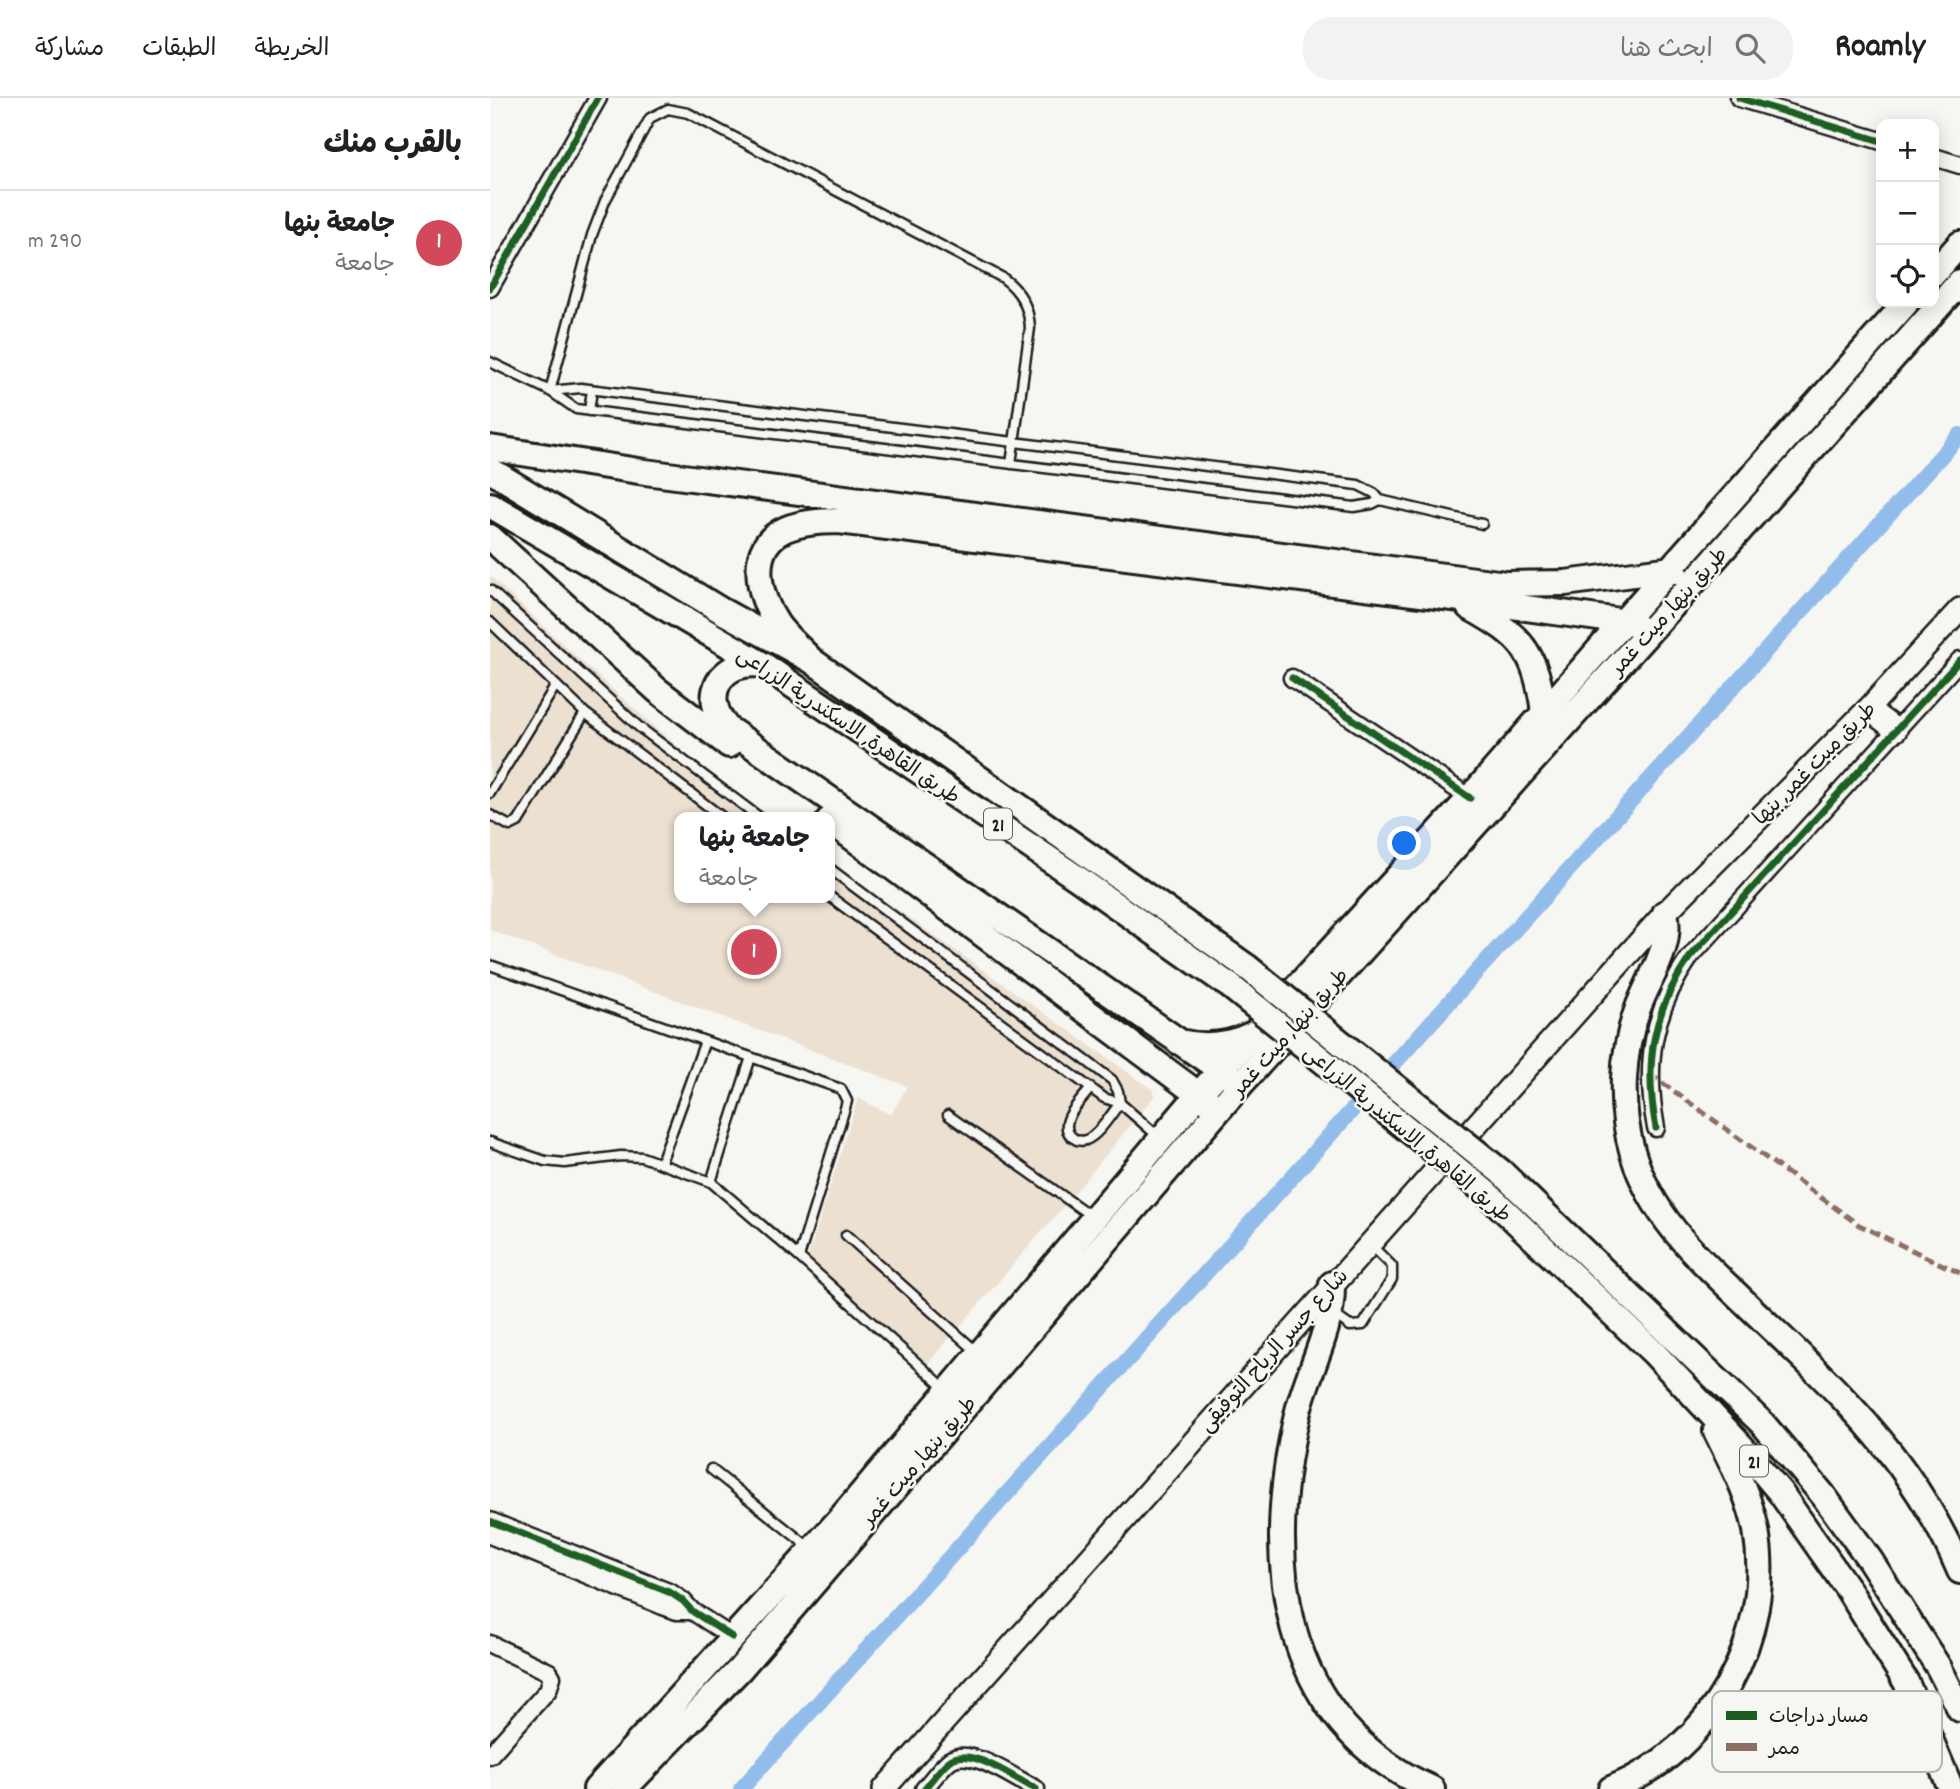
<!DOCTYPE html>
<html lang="ar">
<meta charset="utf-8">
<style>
:root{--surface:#fff;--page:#f2f2f2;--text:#202124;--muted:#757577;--line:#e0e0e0;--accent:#d1495b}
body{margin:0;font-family:Dekko,"Playpen Sans Arabic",sans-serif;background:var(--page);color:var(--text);direction:rtl}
.controls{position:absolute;right:21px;top:21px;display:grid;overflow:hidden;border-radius:14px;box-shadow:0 4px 18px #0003}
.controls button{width:63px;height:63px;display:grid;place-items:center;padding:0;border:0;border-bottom:2px solid var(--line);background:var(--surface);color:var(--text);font:35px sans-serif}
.you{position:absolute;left:915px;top:746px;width:24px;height:24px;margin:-18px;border:5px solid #fff;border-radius:50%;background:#1a73e8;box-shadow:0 0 0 10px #1a73e833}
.badge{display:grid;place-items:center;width:46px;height:46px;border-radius:50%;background:var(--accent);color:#fff;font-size:23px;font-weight:700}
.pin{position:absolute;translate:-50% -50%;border:4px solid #fff;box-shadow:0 2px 7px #0006}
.popup{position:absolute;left:184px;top:714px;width:161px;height:91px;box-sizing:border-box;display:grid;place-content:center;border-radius:14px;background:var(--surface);filter:drop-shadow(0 2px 5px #0005);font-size:23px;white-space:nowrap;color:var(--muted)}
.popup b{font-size:26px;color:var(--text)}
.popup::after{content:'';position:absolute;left:50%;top:100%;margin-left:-14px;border:14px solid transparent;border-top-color:var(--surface)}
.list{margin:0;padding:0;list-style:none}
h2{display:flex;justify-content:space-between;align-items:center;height:91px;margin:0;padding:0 28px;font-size:30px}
h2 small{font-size:23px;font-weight:400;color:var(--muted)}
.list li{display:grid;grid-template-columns:46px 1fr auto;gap:21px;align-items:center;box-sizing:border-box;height:105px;padding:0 28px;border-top:2px solid var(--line)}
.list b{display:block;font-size:26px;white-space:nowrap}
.list p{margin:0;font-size:23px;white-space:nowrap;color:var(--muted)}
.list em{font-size:23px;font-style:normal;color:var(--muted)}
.icon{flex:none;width:38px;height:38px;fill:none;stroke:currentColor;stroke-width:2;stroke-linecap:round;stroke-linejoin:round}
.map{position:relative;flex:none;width:1470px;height:1691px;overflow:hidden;direction:ltr}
header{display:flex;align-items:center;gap:42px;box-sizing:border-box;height:98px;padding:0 35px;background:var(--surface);border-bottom:2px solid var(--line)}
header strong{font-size:33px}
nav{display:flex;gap:38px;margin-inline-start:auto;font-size:24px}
.search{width:490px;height:63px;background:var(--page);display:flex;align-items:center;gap:18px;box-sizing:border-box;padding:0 24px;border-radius:28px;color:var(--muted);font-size:26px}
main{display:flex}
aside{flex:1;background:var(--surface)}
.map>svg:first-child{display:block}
.built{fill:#ece0d1}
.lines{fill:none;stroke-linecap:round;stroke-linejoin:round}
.canal{stroke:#92bdeb;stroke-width:16}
.service-casing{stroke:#1c1c1c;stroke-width:13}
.minor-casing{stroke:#1c1c1c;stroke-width:21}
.secondary-casing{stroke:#1c1c1c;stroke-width:26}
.trunk-casing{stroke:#1c1c1c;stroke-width:30}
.service{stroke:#f6f6f2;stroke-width:8}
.minor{stroke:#f6f6f2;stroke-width:16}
.secondary{stroke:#f6f6f2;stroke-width:21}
.trunk{stroke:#f6f6f2;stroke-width:24}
.trunk-bridge-casing{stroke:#1c1c1c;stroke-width:30;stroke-linecap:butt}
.trunk-bridge{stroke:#f6f6f2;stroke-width:24}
.quiet{stroke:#8d6e63;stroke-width:5;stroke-dasharray:10 5;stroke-linecap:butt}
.cycleway-casing{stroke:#f6f6f2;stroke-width:11}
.cycleway{stroke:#1b5e20;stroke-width:7}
.labels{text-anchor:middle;stroke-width:5;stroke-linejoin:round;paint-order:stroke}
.shield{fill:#f6f6f2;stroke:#5d5d5c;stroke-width:2}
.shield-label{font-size:19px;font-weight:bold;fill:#1c1c1c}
.street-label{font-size:21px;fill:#1c1c1c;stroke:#f6f6f2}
.key{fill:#f6f6f2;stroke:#b5b5b2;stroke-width:2}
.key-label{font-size:19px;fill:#1c1c1c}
</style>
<header>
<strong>Roamly</strong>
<div class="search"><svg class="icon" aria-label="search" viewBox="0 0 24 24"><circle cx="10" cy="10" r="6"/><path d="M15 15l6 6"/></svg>ابحث هنا</div>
<nav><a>الخريطة</a><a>الطبقات</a><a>مشاركة</a></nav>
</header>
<main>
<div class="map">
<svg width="1470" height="1691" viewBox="0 0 1470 1691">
<rect width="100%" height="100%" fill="#f6f6f2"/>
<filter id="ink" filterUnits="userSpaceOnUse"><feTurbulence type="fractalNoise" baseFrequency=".0143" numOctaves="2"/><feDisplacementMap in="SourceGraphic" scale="14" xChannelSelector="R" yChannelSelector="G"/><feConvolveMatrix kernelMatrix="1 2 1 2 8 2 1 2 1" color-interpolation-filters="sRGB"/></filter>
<g filter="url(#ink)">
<path class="built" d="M0 478 93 565 197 657 276 719H189V800H339V763L663 992 665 997 579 1102 433 1271 320 1168 318 1158 368 1000 401 1017 417 988 0 832Z"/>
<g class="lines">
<path class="canal" d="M251 1691 1470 337"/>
<g class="service-casing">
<path id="service" d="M0 264 60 293 86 311 864 409 882 406 890 402 884 395 868 387 91 290 60 293
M60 293 102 137 115 103 160 20 178 11 198 15 513 180C531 193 539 209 540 230L521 366
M99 313 102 292
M890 402 992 426
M0 492 149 629 269 719
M0 524 95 615 232 719
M0 695 66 587
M0 717 20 728 28 724 95 615
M339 770 622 982 628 993 630 1005C621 1016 609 1037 596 1042 590 1044 585 1042 581 1038 567 1024 592 1002 600 991
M339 798 614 1000 630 1005 669 1039
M0 867 351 991 357 1003 355 1010 309 1159
M458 1017 601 1118
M0 1044 55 1063 75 1065 131 1058 152 1059 221 1084 309 1159 456 1291
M171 1064 215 943
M221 1084 261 959
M356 1137 487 1254
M843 1216 860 1228 873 1227 902 1181V1168L882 1148
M221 1371 320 1450"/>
</g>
<g class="minor-casing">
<path id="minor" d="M1249 0 1391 43
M1444 59 1470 67
M0 190 108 0
M802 580 980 700
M1166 1030C1154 965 1162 914 1200 859L1470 562
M0 1423 181 1495 193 1503 202 1513 242 1539
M0 1437 173 1508 187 1513H202
M0 1546 59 1574 62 1579 58 1592 0 1657
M434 1691C442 1682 450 1670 460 1662 481 1648 525 1681 546 1691"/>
</g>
<g class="secondary-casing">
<path id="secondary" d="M1378 611 1406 632
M394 1691 1175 815 1378 611 1470 511"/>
</g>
<g class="trunk-casing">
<path id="trunk" d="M1444 175 1470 146
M0 350 155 374 1016 486 1075 485 1182 471 1185 473
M0 372 232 513 321 562 757 869
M0 407 273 567 587 780 740 888
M0 439 167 592 239 647
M979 509C1033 539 1045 552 1054 614
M321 562C310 550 296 539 287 526 268 498 256 448 296 431 313 424 331 423 349 423L963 500 1144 525
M273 567C231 560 209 598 237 630L742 980
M339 722 720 1005
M1175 815C1183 848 1159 880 1148 910 1131 956 1129 1009 1143 1056 1161 1115 1201 1154 1245 1195 1284 1233 1326 1270 1362 1310 1406 1357 1445 1414 1470 1473
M689 944C715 950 739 948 763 936
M1011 1074 1273 1326 1333 1397 1380 1462 1449 1570 1470 1611
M993 1092 1164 1255 1252 1349 1290 1394 1358 1491 1416 1584 1461 1691
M842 1186C843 1231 819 1270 808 1313 773 1460 787 1622 942 1691
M106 1691 351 1420 709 996 980 700 1133 524 1416 205
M134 1691 250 1571 751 986 1203 485 1470 184
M1121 1691C1222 1652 1285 1538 1266 1432 1259 1396 1242 1366 1226 1333"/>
</g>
<use href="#service" class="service"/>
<use href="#minor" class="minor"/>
<use href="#secondary" class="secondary"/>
<use href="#trunk" class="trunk"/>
<g class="trunk-bridge-casing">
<path id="trunk-bridge" d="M757 869 1011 1074
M740 888 993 1092"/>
</g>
<use href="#trunk-bridge" class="trunk-bridge"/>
<path class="quiet" d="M1160 976 1369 1127 1470 1175"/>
<g class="cycleway-casing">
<path id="cycleway" d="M1249 0 1391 43
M0 190 108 0
M802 580 980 700
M1166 1030C1154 965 1162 914 1200 859L1470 562
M0 1423 181 1495 193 1503 202 1513 242 1539
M434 1691C442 1682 450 1670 460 1662 481 1648 525 1681 546 1691"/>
</g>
<use href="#cycleway" class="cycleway"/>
</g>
</g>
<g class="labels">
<g class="shield">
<rect x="494" y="710.5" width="28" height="31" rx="5"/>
<rect x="1250" y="1347.5" width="28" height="31" rx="5"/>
</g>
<g class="shield-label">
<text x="508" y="733">21</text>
<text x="1264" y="1370">21</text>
</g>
<g class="street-label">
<text transform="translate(1178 513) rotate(-48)" y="7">طريق بنها, ميت غمر</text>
<text transform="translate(359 627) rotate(34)" y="7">طريق القاهرة, الاسكندرية الزراعى</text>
<text transform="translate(1324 665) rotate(-45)" y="7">طريق ميت غمر, بنها</text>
<text transform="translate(799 934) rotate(-48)" y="7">طريق بنها, ميت غمر</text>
<text transform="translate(918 1035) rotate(40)" y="7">طريق القاهرة, الاسكندرية الزراعى</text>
<text transform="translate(783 1252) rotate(-48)" y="7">شارع جسر الرياح التوفيقى</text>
<text transform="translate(428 1363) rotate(-49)" y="7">طريق بنها, ميت غمر</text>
</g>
</g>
<rect x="1222" y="1593" width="230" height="81" rx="10" class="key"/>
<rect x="1236" y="1613" width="31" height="9" fill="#1b5e20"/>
<rect x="1236" y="1645" width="31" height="8" fill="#8d6e63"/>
<g class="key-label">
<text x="1279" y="1624">مسار دراجات</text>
<text x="1279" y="1656">ممر</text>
</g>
</svg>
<div class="controls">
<button>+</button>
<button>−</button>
<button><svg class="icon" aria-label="locate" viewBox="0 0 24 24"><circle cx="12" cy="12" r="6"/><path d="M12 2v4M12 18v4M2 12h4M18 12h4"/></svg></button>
</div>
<div class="you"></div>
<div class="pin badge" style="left:264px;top:854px">1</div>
<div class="popup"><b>جامعة بنها</b>جامعة</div>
</div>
<aside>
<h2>بالقرب منك<small></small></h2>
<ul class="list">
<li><span class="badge">1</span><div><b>جامعة بنها</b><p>جامعة</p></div><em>290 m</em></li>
</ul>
</aside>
</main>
